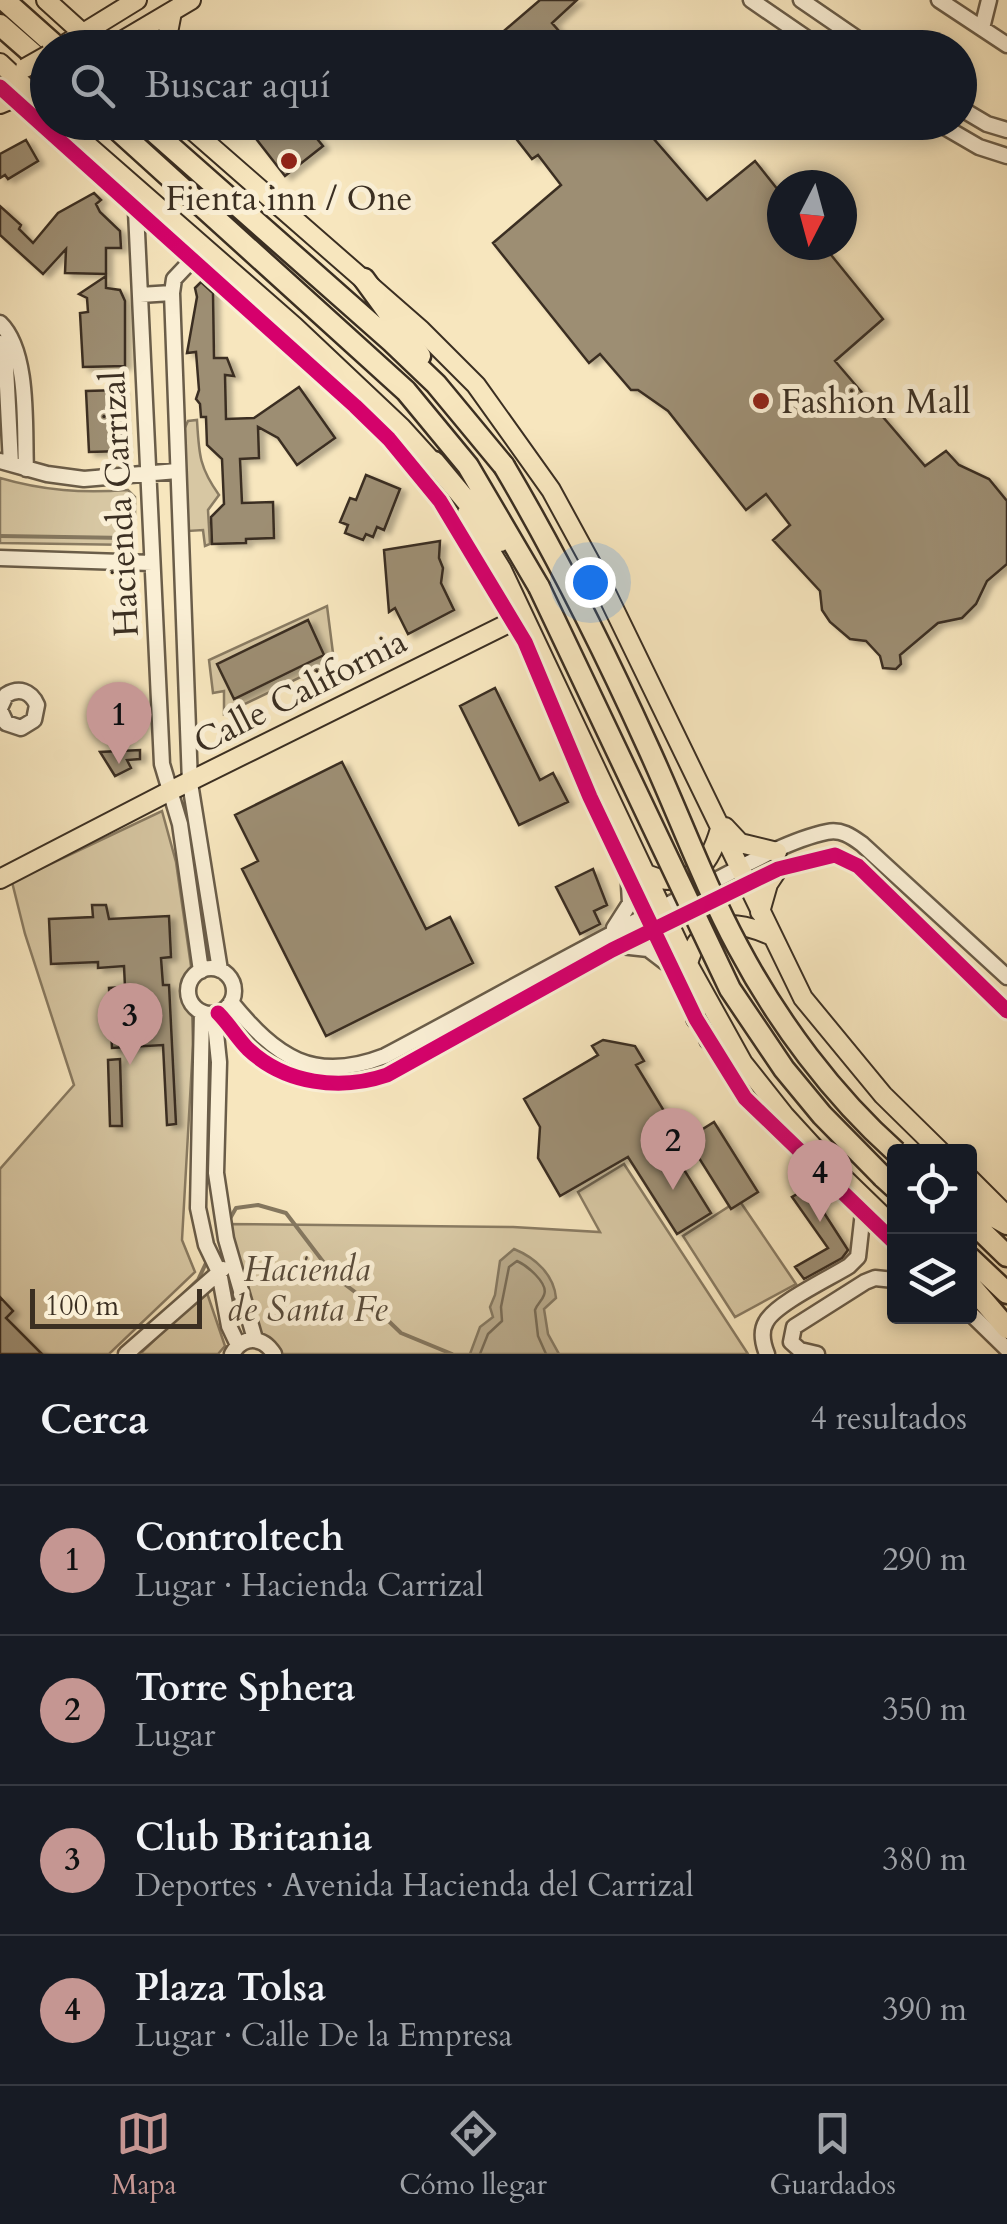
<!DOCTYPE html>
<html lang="es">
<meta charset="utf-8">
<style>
:root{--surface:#171b24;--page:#20242c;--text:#f1f3f6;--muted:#9ea1a6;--line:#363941;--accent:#c59692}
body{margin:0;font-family:Cardo,serif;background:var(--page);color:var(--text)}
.controls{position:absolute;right:30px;bottom:30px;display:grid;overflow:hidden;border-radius:10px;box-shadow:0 5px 15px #0003}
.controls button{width:90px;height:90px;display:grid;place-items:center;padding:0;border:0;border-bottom:2px solid var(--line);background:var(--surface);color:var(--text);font:50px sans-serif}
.compass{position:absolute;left:767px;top:170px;width:90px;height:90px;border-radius:50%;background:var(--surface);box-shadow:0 5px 15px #0003;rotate:186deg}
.scale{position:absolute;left:30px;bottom:25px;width:172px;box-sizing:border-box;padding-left:10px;border:5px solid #3b2f22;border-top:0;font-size:28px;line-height:35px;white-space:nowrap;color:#3b2f22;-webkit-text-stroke:8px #faefd5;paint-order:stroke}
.you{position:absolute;left:590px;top:582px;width:35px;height:35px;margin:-25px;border:8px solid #fff;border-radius:50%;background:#1a73e8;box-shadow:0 0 0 15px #1a73e833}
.badge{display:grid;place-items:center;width:65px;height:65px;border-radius:50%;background:var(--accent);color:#111;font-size:32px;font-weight:700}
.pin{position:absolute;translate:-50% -82px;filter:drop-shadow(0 2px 5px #0008)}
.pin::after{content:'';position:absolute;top:52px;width:35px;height:30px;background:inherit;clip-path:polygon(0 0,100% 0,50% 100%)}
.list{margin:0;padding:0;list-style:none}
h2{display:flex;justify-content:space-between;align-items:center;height:130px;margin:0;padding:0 40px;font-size:42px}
h2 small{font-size:32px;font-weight:400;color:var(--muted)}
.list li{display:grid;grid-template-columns:65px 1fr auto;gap:30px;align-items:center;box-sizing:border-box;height:150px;padding:0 40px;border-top:2px solid var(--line)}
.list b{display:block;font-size:38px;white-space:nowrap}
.list p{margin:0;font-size:32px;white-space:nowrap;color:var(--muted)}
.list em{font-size:32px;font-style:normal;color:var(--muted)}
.icon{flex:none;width:55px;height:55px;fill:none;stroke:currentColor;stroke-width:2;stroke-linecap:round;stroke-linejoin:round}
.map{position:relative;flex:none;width:1007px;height:1354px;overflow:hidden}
.search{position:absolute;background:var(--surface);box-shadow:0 5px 15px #0003;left:30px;right:30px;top:30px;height:110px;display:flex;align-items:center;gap:25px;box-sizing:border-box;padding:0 35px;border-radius:55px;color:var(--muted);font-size:38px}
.sheet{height:730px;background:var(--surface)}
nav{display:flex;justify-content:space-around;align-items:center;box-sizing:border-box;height:140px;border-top:2px solid var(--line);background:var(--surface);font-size:28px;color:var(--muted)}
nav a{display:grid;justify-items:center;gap:5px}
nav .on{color:var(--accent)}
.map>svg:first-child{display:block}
.green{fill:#d7c7a3;stroke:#897b62;stroke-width:2.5}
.water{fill:#b7a889;stroke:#857860;stroke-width:2.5}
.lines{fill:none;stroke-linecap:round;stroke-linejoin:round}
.shore{stroke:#796c56;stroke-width:2.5}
.stream{stroke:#857860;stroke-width:4}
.building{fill:#9d8e73;stroke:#3b2f22;stroke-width:2.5;filter:url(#shadow)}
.minor-casing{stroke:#6a5d49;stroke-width:19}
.major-casing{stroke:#3b2f22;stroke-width:22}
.highway-casing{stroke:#3b2f22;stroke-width:25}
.minor{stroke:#faefd5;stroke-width:14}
.major{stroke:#f7e6be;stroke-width:18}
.highway{stroke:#f7e6be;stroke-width:20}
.major-bridge-casing{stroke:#3b2f22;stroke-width:22;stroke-linecap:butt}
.highway-bridge-casing{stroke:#3b2f22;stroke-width:25;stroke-linecap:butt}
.major-bridge{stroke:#f7e6be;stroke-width:18}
.highway-bridge{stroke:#f7e6be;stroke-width:20}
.cycleway-casing{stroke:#faefd5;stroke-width:21}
.cycleway{stroke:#d6006c;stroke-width:15}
.poi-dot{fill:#8f2418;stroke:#faefd5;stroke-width:4}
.labels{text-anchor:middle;stroke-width:10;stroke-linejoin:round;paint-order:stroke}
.poi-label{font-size:35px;fill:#3b2f22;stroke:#faefd5}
.street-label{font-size:35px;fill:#3b2f22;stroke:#faefd5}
.park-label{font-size:35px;font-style:italic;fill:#5a4d3c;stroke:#faefd5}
</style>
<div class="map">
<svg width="1007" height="1354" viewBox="0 0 1007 1354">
<defs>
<filter id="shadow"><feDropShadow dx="6" dy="3.5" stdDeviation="2.5" flood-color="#0004"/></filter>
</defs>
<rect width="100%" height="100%" fill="#f7e6be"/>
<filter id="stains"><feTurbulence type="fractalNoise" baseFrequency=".002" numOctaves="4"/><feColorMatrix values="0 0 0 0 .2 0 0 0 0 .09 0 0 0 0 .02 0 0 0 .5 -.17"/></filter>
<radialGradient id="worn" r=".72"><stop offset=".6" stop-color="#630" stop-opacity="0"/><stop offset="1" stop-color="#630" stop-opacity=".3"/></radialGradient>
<path class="green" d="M197 420C199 454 199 467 219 495L208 510 210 544 205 546 203 530 188 531 183 432 188 421Z
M0 478C44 491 82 493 128 490L135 497V545L0 543Z
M327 606 334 661 224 714V691L213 693 209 660Z
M162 811 176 862 191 966 193 1045 182 1240 195 1272 109 1354H0V1169L74 1085 25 934 12 882Z
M624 1164 748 1354H283L260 1340 220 1224 513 1227 600 1232 578 1192Z
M739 1200 796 1284 735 1317 683 1236Z
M206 1290 225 1346 218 1354H140Z"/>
<path class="water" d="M514 1249C536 1258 554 1275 556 1298L544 1309 548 1334 559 1354H470L480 1327 493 1317 490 1307 495 1295 500 1261Z"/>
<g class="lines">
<path class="shore" d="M480 1354 488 1334 502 1321 501 1307 509 1267 517 1261C526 1265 549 1283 544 1295 542 1301 537 1304 535 1310L538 1336 546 1354"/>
<path class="stream" d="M0 536 127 538V524H135
M228 1222 236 1208 258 1205 286 1213 334 1276 372 1305 401 1333 452 1354
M173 1304 198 1280 207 1261"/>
</g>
<path class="building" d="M540 0H577L552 23 574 48H484Z
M243 122H303L323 146 285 176Z
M503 122H639L707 200 755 161 782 195V245H823L883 319 835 361 925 466 946 451 959 465 989 479 1007 501V564L987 581 976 604 962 618 938 623 900 655 901 664 896 669 883 668 880 656 866 641 850 639 830 622 822 610 820 591 773 540 790 525 766 494 746 510 668 411 638 390H631L600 354 589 363 493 243 561 185 538 155 532 159Z
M26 140 38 161 8 179 5 175 0 178V154Z
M94 193 101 200 96 204 100 212 120 231 121 248H106V274L65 273 66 249 43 274 0 235V206L21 225 19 229 33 243 58 213Z
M106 276V288L120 290 125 301V366L83 367 80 313 88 312 87 298 79 294Z
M201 282 213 293 214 358H227L234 376 225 375 226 419 254 418 299 387 335 438 297 465 278 438 258 427 259 458 240 459 242 503 273 502 274 538 246 539V543L212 544 211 517 224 504 222 459 207 445 206 417H201L200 404 196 399 199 390 196 352 187 353 197 297 195 288Z
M121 390 123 451 89 452 86 391Z
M366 475 400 489 384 530 377 527 373 537 366 534 363 540 345 533 348 525 340 522 350 498 356 500Z
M440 541 439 558 443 568 441 583 454 610 408 634 395 608 389 612 384 550Z
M308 620 324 655 234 699 217 664Z
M495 688 540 780 553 773 568 802 519 825 460 706Z
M140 750V759L127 760 131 768 115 776 100 752Z
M342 762 426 929 450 917 473 963 326 1036 242 869 258 861 235 815Z
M593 869 607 905 594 911 600 924 580 934 556 887Z
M92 905H106L109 919 169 916 171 957 161 958 163 985H169L176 1124 167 1125 163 1045 112 1048 109 988 125 987 124 966 98 968V962L51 964 49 919 93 917Z
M603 1040 635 1046 644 1061 636 1065 675 1129 663 1136 711 1213 677 1234 628 1157 560 1196 538 1158 540 1127 524 1099 598 1055 592 1046Z
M120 1059 122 1126H110L108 1060Z
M714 1122 758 1192 731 1209 687 1139Z
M808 1188 848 1250 842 1258 804 1279 795 1267 828 1248 792 1197Z
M0 1297 13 1311 6 1318 42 1354H0Z"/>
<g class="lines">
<g class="minor-casing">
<path id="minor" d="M751 0 821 48
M801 0 871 48
M939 0 1007 45
M982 28 989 0
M0 87 355 406 389 439 440 501 525 642 590 797 641 904 696 1019 745 1098 894 1242
M960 108 987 124 1007 130
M936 122 979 147 1007 156
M136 211 162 764 180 824 201 971
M192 260 174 279 172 293 190 783 220 970
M140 295 172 293
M0 323C30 352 24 429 26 469
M0 343 6 367 11 464
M0 461 47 474 84 479 177 471
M0 558 152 563
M0 708 6 695C19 687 31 691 37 705L34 720 21 728 6 723 0 710
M614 928 630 903 629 885
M621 946 648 949 665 962
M188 991a23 23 0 1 1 46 0a23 23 0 1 1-46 0Z
M231 1002C276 1057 313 1084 385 1056 489 1001 590 943 695 891 732 872 787 840 827 832 841 829 851 836 862 844L1007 977
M202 1012 198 1208 206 1245 219 1272 229 1326 238 1345
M218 1013C229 1024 237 1038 248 1049 285 1084 340 1091 387 1075L612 950 747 884 778 869 835 855 858 866 1007 1011
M214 1014 219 1062 216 1173 226 1239 255 1339
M970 1313 1007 1349
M126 1354 223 1269
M232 1354C243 1335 263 1336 274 1354
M767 1354C763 1344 760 1332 766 1322 775 1304 830 1278 849 1266L858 1257 863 1212
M817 1354 800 1350 791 1342 794 1327 865 1282 875 1278 894 1280"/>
</g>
<g class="major-casing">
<path id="major" d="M46 0 99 48
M59 48 137 0
M110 48 191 0
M165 48 172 12
M0 63 48 108
M0 104 48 84
M61 122 294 326 401 427 440 470
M183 122 421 330 476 385 551 490 599 578 803 998 883 1095 941 1152
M467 513 502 570 688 964 743 1063 785 1116 828 1163 894 1227
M725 827 740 843 777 852
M644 873C687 893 709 868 720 829
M0 879 168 792 523 616
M760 912 768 884 778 869
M688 964C700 917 735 919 772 936
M695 983 696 1019
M709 1040 738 1059
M970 1179 1007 1216"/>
</g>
<g class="highway-casing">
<path id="highway" d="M4 0 58 48
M0 25 48 67
M109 122 406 391 468 466 539 587
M143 122 392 342 436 384 504 466
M364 279 420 356
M434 462 500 541
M883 1177 894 1187
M970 1203 1007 1224
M970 1220 1007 1256
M970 1258 1007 1293
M970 1285 1007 1328"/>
</g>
<use href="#minor" class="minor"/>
<use href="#major" class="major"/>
<use href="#highway" class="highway"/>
<g class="major-bridge-casing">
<path id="major-bridge" d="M25 68 48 55"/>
</g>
<g class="highway-bridge-casing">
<path id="highway-bridge" d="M504 466C557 556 604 650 647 745 678 812 703 882 738 947 778 1022 832 1095 896 1152
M539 587 730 989 784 1069 822 1115 883 1177"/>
</g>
<use href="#major-bridge" class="major-bridge"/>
<use href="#highway-bridge" class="highway-bridge"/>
<g class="cycleway-casing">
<path id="cycleway" d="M0 87 355 406 389 439 440 501 525 642 590 797 641 904 696 1019 745 1098 894 1242
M218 1013C229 1024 237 1038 248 1049 285 1084 340 1091 387 1075L612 950 747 884 778 869 835 855 858 866 1007 1011"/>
</g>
<use href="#cycleway" class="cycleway"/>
</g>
<g class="poi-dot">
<circle cx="289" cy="161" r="10"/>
<circle cx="761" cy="401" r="10"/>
</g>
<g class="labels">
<g class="poi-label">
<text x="289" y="210">Fienta inn / One</text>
<text x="781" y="413" text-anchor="start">Fashion Mall</text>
</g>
<g class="street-label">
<text transform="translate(119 504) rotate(-93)" y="12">Hacienda Carrizal</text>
<text transform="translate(300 691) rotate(-27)" y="12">Calle California</text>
</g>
<g class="park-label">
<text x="307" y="1281">Hacienda<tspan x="307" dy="40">de Santa Fe</tspan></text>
</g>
</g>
<rect width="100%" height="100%" filter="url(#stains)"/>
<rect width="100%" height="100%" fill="url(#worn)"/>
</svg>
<div class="controls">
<button><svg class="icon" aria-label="locate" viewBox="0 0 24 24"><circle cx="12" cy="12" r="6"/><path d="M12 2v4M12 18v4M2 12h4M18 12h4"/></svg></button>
<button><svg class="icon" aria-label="layers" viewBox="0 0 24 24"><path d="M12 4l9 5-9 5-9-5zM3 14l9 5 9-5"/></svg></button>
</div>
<svg class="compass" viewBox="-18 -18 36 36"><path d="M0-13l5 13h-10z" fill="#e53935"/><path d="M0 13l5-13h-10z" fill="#9ea1a6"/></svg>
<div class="scale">100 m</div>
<div class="you"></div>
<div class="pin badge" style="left:119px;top:764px">1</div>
<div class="pin badge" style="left:673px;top:1190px">2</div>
<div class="pin badge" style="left:130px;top:1065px">3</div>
<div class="pin badge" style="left:820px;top:1222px">4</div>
<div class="search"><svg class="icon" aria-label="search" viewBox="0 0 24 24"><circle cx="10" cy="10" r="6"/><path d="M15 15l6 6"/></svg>Buscar aquí</div>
</div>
<section class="sheet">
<h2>Cerca<small>4 resultados</small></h2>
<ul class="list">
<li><span class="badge">1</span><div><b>Controltech</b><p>Lugar · Hacienda Carrizal</p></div><em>290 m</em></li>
<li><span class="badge">2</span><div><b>Torre Sphera</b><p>Lugar</p></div><em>350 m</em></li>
<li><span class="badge">3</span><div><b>Club Britania</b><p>Deportes · Avenida Hacienda del Carrizal</p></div><em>380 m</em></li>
<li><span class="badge">4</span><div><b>Plaza Tolsa</b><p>Lugar · Calle De la Empresa</p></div><em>390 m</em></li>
</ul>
</section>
<nav>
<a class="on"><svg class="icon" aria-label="map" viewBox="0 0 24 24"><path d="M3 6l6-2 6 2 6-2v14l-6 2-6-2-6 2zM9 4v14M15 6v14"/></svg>Mapa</a>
<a><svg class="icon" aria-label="directions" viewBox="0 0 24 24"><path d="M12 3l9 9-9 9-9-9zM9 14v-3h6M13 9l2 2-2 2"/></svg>Cómo llegar</a>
<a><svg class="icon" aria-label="saved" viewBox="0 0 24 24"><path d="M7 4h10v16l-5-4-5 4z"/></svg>Guardados</a>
</nav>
